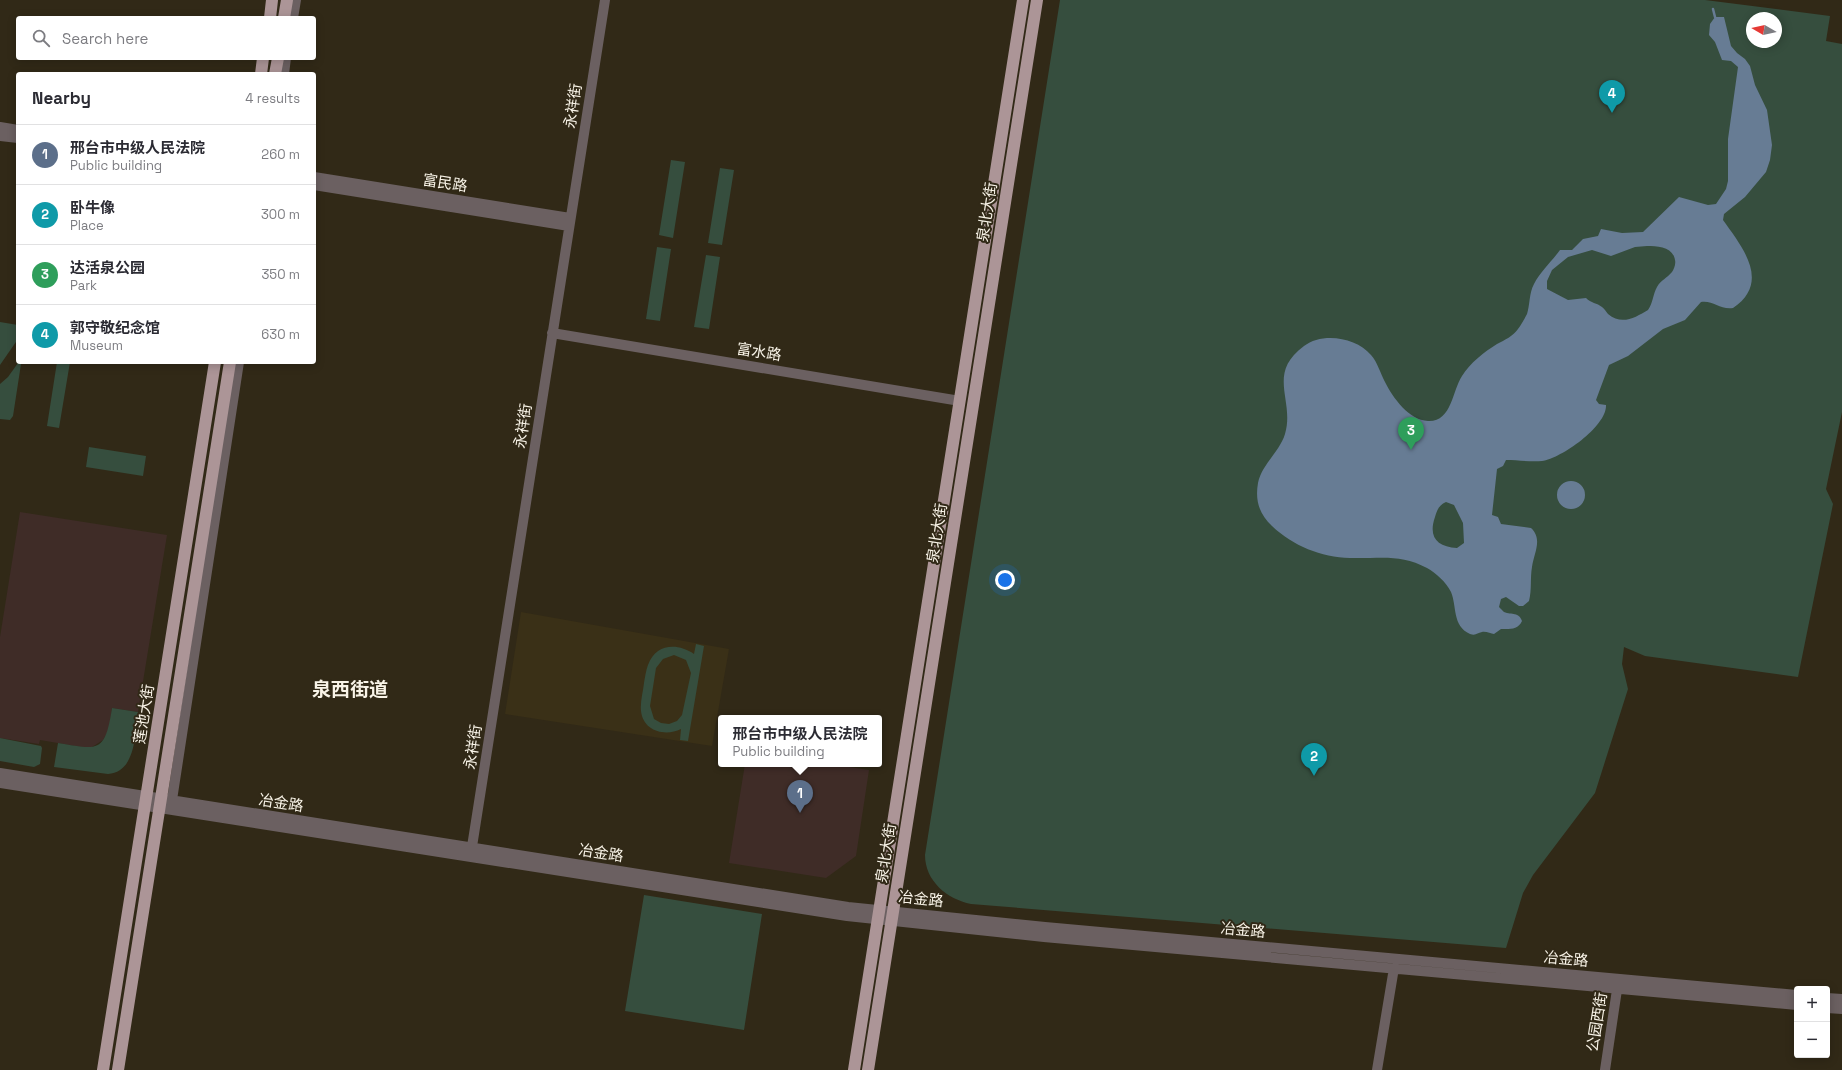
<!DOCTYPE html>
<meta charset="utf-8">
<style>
:root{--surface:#fff;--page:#f7f7f7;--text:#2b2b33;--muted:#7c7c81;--line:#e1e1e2;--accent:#7b5c8a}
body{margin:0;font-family:"Space Grotesk","Noto Sans SC",sans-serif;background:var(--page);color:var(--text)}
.controls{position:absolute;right:12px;bottom:12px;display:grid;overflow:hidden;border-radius:4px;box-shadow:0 2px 10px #0003}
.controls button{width:36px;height:36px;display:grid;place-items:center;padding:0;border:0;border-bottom:1px solid var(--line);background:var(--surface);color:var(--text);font:20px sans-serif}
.compass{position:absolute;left:1746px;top:12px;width:36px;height:36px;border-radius:50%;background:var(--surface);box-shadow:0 2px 10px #0003;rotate:279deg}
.you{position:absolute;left:1005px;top:580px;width:14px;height:14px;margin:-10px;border:3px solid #fff;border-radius:50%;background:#1a73e8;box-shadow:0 0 0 6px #1a73e833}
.badge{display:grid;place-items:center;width:26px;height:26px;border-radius:50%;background:var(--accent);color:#fff;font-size:13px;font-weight:700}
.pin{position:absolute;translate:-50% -33px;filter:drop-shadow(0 1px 2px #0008)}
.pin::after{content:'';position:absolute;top:21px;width:14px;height:12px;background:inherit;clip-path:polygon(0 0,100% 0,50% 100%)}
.popup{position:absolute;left:718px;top:715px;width:164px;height:52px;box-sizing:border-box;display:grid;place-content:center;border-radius:4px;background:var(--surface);filter:drop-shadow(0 1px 3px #0005);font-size:13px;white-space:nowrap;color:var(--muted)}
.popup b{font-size:15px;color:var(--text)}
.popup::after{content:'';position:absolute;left:50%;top:100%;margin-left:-8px;border:8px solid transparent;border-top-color:var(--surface)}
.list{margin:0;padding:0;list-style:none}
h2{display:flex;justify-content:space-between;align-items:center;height:52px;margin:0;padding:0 16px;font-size:17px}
h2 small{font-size:13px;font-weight:400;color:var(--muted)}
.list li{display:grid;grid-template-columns:26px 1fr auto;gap:12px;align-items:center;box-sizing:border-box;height:60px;padding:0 16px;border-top:1px solid var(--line)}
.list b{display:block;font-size:15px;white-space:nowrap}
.list p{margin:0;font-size:13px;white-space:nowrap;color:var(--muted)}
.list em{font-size:13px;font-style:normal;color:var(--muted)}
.icon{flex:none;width:22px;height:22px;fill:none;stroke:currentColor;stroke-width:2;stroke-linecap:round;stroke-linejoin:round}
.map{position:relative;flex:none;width:1842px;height:1070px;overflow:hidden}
.search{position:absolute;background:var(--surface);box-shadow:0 2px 10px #0003;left:16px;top:16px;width:300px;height:44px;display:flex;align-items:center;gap:10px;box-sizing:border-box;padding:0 14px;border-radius:4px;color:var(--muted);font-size:15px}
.panel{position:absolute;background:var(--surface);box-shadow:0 2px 10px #0003;left:16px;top:72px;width:300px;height:292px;border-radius:4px}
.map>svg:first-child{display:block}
.commercial{fill:#3f2c27}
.built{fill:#3a3017}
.green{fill:#364e3e;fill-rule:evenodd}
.water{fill:#677c94;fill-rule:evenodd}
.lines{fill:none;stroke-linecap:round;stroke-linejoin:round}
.stream{stroke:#677c94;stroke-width:2.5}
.minor{stroke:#6b6061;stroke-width:10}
.major{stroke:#ac9597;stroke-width:12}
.labels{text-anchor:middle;stroke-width:4;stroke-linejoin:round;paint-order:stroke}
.street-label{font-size:15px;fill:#f9f4e8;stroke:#312917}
.district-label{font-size:19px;font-weight:bold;fill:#f9f4e8;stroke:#312917}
</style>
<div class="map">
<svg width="1842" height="1070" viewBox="0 0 1842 1070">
<rect width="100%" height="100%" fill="#312917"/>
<path class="commercial" d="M20 512 167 535 138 712 112 708 109 730 103 740 92 747 87 748 40 740 39 744 0 738V637Z
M745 764H830L869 770 856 856 826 878 729 863Z"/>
<path class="built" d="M521 612 729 649 712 746 505 714Z"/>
<path class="green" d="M1060 0H1705L1830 16 1826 41 1842 44V412L1826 489 1833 504 1798 677 1645 656 1624 647 1622 664 1628 689 1595 793 1533 875 1523 893 1506 948 971 904C947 899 925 881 925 855ZM1752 18H1776V42H1752Z
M671 160 685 162 673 238 659 235Z
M720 168 734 170 722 245 708 243Z
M657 247 671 249 660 321 646 319Z
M706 255 720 257 709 329 694 327Z
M0 322 18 325V339L0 365Z
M57 362H70L59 428 47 426Z
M18 363 21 364 13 416 10 420 0 419V384L8 377Z
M89 447 146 456 143 476 86 467Z
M696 644 704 646 688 741 680 740 681 729C665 737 643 731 641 711 640 702 643 692 644 683 645 677 646 670 648 665 656 643 678 643 694 654ZM674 655 686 660 691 673 682 715 677 721 669 724 661 723 654 719 650 706 656 668 663 659Z
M112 708 138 712C135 734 136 772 108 774L54 767 58 743C99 750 105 753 112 708Z
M0 738 41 746 42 748 40 764 34 767 0 761Z
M644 895 762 914 744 1030 625 1011Z"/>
<path class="water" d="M1715 17H1724L1731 46 1737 53 1745 59 1750 66 1755 85 1767 110 1772 145 1770 160 1766 172 1745 197 1724 214 1723 220C1743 248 1771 282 1733 308 1720 310 1713 300 1701 302L1685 320 1663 329 1628 356 1609 365 1596 400 1599 404 1606 405C1607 426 1562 458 1542 461 1531 462 1517 460 1506 460L1503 466 1497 469 1492 515 1498 517 1501 524 1531 528C1543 539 1534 553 1532 567 1530 578 1532 590 1529 601L1523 606H1519L1506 597 1501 599 1499 607 1504 612C1512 615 1519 612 1522 621 1518 630 1510 629 1501 629L1494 634C1491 634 1486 631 1482 632 1477 633 1476 636 1470 634 1452 626 1457 606 1451 592 1446 582 1436 573 1427 568 1400 553 1378 559 1350 558 1321 557 1293 546 1272 526 1259 514 1255 500 1258 483 1262 464 1279 453 1285 434 1295 400 1266 374 1304 346 1322 332 1356 337 1371 355 1378 363 1380 373 1385 382 1393 398 1409 420 1428 421 1452 422 1452 391 1462 376 1470 363 1484 352 1497 344 1505 340 1513 336 1518 329 1521 325 1525 318 1527 314 1530 305 1529 293 1534 284 1540 272 1552 261 1560 250H1572L1583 239 1598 236 1601 229 1622 233 1643 232 1679 197 1708 205 1716 204 1726 189 1728 181V139L1738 67 1731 61 1722 60 1715 42 1709 35 1710 24ZM1647 246C1658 246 1673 247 1675 260 1676 264 1674 269 1672 272 1667 278 1661 280 1657 287 1653 294 1653 303 1648 310 1636 317 1622 326 1608 314 1606 312 1605 309 1602 307 1597 303 1591 303 1586 298L1568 300 1547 289V281L1552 270 1568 257 1592 250 1611 256 1635 247ZM1446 502 1454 505 1463 523 1464 543 1457 548C1437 547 1428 537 1435 517 1437 510 1439 505 1446 502Z
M1557 495a14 14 0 1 1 28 0a14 14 0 1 1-28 0Z"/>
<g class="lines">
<path class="stream" d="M1713 9 1715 17"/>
<path class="minor" d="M293 18 296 0
M284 74 286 58
M0 127 18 130
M0 136 18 138
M314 177 570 218
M314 185 569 226
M552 333 960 401
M0 773 848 907 1045 927 1797 995
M0 783 847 916 1044 937 1797 1005
M172 800 239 362
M471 853 605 0
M1827 998 1842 999
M1827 1008 1842 1009
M1377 1070 1394 968
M1605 1070 1618 983"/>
<path class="major" d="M270 18 272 0
M284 18 287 0
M261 74 263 58
M275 74 278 58
M103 1070 215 362
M118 1070 230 362
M854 1070 1023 0
M868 1070 1037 0"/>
</g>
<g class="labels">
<g class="street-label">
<text transform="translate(573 106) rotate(-81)" y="5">永祥街</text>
<text transform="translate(445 183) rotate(9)" y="5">富民路</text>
<text transform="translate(987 212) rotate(-81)" y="5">泉北大街</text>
<text transform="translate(759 352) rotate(9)" y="5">富水路</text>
<text transform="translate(523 426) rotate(-81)" y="5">永祥街</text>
<text transform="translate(937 533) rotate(-81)" y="5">泉北大街</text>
<text transform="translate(144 714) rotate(-81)" y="5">莲池大街</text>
<text transform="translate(473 747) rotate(-81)" y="5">永祥街</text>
<text transform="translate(281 803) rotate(9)" y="5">冶金路</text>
<text transform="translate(601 853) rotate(9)" y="5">冶金路</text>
<text transform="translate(886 853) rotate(-81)" y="5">泉北大街</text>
<text transform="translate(921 899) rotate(6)" y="5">冶金路</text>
<text transform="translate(1243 930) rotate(5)" y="5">冶金路</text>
<text transform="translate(1566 959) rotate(5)" y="5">冶金路</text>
<text transform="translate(1597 1022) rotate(-81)" y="5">公园西街</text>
</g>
<g class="district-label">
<text x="350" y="696">泉西街道</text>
</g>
</g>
</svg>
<div class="controls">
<button>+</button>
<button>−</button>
</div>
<svg class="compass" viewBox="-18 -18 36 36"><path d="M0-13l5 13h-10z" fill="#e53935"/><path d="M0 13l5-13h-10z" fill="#7c7c81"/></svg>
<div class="you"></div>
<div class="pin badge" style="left:800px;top:813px;background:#5c6f8a">1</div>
<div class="popup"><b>邢台市中级人民法院</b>Public building</div>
<div class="pin badge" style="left:1314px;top:776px;background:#0f9aa8">2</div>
<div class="pin badge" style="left:1411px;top:450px;background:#2e9e5b">3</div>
<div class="pin badge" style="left:1612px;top:113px;background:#0f9aa8">4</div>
<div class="search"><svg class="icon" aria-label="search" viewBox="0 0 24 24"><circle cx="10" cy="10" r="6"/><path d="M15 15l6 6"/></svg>Search here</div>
<section class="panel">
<h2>Nearby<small>4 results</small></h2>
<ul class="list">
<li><span class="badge" style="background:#5c6f8a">1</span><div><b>邢台市中级人民法院</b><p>Public building</p></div><em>260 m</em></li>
<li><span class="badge" style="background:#0f9aa8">2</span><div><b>卧牛像</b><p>Place</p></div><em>300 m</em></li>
<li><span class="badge" style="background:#2e9e5b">3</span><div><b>达活泉公园</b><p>Park</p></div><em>350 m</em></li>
<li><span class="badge" style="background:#0f9aa8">4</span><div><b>郭守敬纪念馆</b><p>Museum</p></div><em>630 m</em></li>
</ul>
</section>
</div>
